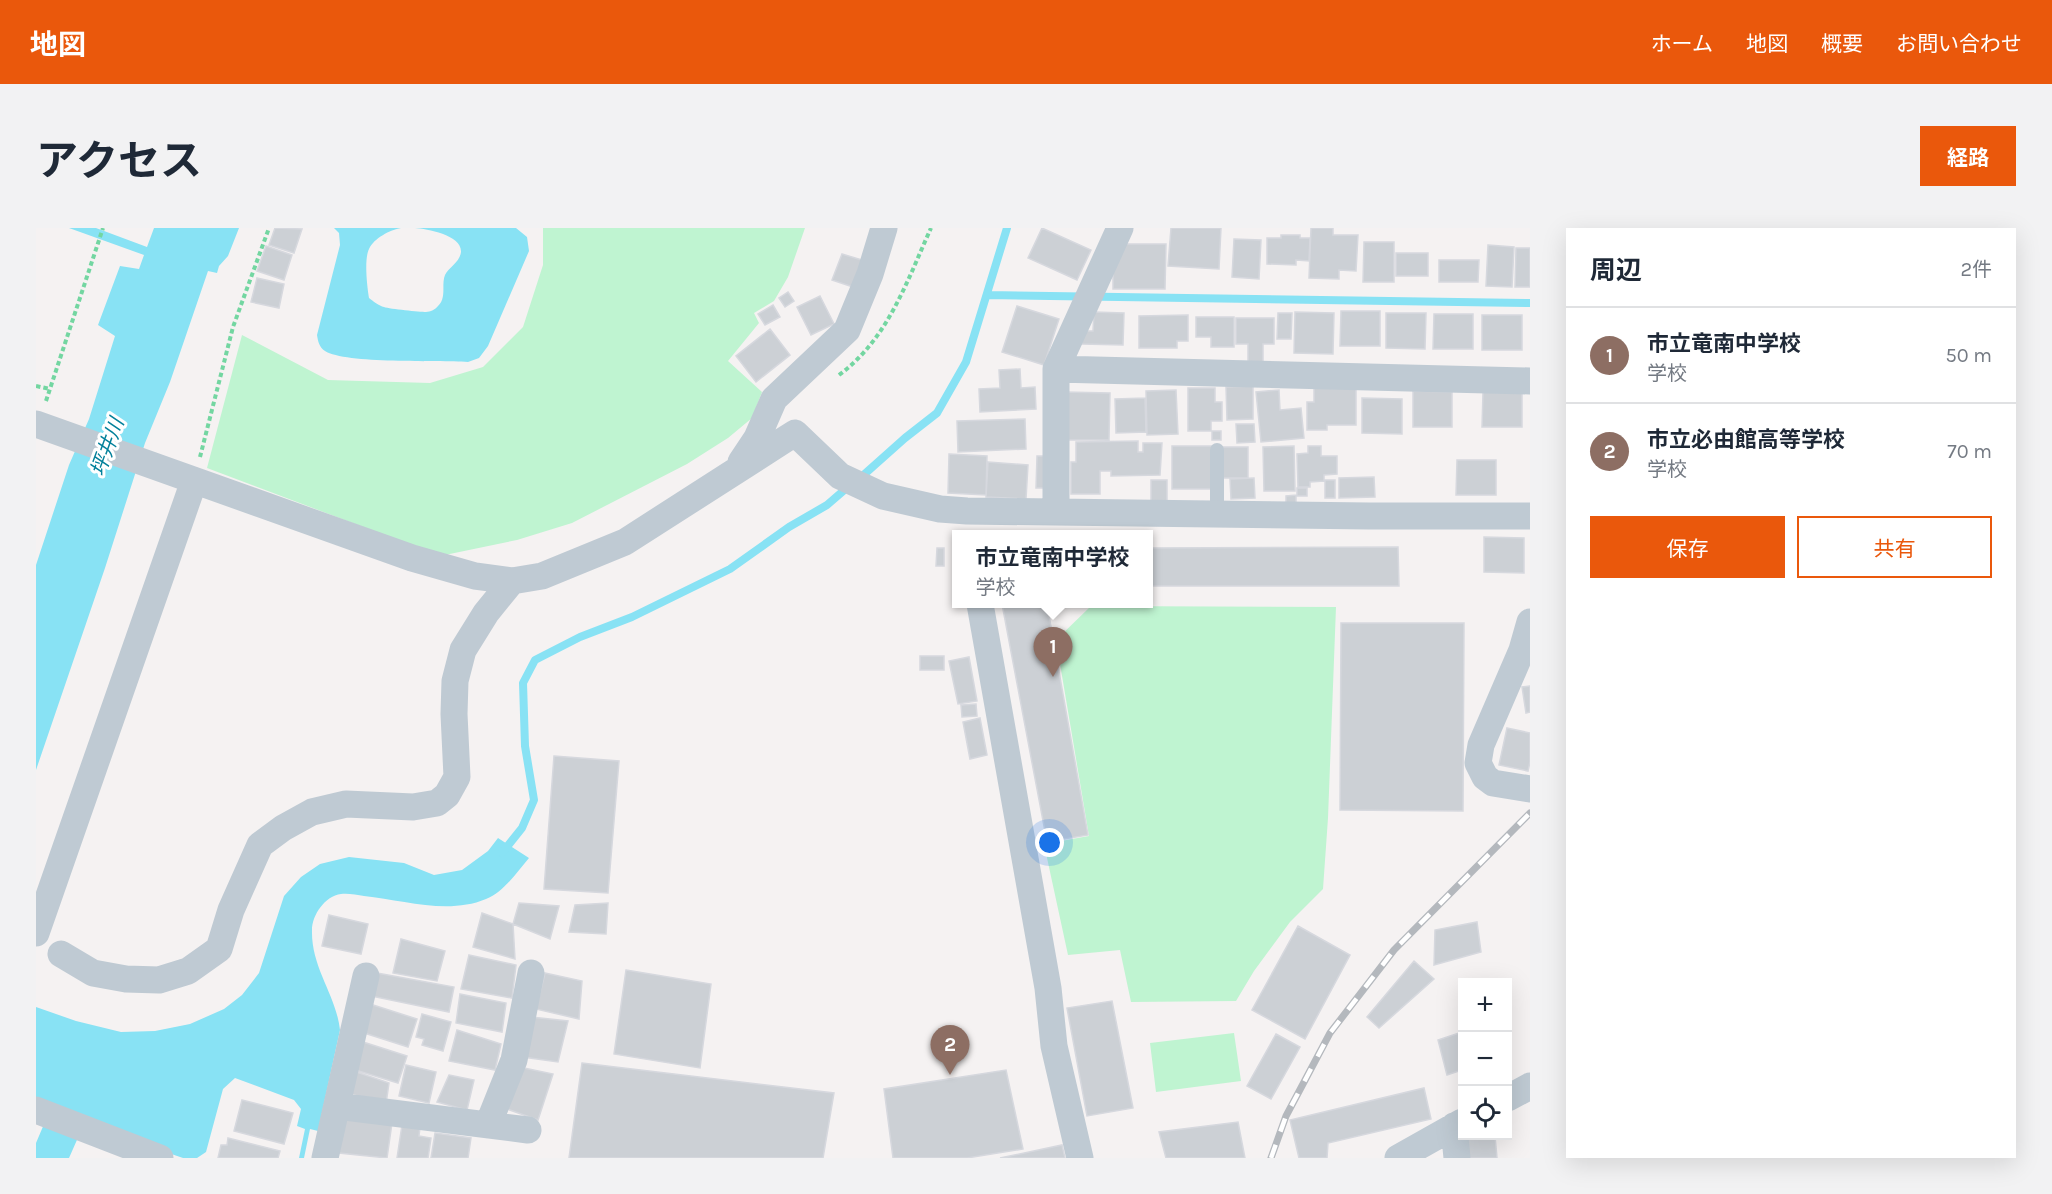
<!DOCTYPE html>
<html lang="ja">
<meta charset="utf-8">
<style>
:root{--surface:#fff;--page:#f2f2f3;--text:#1f2937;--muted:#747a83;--line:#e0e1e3;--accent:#ea580c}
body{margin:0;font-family:Karla,"Noto Sans JP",sans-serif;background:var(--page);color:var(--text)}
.controls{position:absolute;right:18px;bottom:18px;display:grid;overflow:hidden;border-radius:0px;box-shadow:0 6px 24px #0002}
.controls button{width:54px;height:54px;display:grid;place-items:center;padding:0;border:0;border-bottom:2px solid var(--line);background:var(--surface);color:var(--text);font:30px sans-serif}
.you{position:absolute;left:1014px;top:615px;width:21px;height:21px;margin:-15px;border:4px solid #fff;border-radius:50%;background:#1a73e8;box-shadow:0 0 0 9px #1a73e833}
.badge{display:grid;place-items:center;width:39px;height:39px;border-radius:50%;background:var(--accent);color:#fff;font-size:20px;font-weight:700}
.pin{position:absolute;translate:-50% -50px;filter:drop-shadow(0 2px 3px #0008)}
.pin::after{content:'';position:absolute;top:32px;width:21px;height:18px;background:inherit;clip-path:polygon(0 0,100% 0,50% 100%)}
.popup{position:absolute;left:916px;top:302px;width:201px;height:78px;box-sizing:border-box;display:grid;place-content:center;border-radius:0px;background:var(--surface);filter:drop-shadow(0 2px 4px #0005);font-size:20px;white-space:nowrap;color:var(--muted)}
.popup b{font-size:22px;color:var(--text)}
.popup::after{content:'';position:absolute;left:50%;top:100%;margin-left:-12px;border:12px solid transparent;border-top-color:var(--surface)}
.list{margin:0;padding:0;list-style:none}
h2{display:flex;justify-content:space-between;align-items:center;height:78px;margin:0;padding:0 24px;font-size:26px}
h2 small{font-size:20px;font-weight:400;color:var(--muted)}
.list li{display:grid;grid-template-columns:39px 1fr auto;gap:18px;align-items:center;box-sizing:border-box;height:96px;padding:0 24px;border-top:2px solid var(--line)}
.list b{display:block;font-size:22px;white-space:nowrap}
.list p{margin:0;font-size:20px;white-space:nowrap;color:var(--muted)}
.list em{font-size:20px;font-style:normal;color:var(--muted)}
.actions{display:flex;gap:12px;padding:18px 24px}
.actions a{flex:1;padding:14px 0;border:2px solid var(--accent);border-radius:0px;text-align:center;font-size:21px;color:var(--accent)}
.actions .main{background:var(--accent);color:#fff}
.icon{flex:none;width:33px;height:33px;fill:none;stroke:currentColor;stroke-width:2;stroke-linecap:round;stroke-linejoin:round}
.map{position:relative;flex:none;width:1494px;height:930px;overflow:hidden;border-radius:0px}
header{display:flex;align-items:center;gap:36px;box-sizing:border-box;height:84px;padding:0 30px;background:var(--accent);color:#fff}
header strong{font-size:28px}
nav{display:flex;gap:33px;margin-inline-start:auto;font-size:21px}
.intro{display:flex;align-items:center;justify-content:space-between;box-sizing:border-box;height:144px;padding:0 36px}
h1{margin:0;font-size:42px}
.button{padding:15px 27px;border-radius:0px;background:var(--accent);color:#fff;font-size:21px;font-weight:700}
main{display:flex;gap:36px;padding:0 36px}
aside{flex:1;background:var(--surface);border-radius:0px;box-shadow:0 6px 24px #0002}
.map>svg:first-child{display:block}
.green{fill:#bff4d1}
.water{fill:#88e2f4}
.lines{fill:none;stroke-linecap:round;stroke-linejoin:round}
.stream{stroke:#88e2f4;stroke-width:8}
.building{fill:#ccd0d5;stroke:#d6d8de;stroke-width:1.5}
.path{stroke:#73d6a1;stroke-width:4;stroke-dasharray:4.5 3;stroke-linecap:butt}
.lane{stroke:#bfcad3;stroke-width:14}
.street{stroke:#bfcad3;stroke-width:27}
.rail-casing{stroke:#b4b8bd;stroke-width:7}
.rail{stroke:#fff;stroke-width:4.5;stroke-dasharray:14;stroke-linecap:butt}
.labels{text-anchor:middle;stroke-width:6;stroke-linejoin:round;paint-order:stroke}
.water-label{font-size:20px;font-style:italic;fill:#03819b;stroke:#fff}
</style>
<header>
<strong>地図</strong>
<nav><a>ホーム</a><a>地図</a><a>概要</a><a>お問い合わせ</a></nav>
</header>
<div class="intro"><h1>アクセス</h1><a class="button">経路</a></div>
<main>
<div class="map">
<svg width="1494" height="930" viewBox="0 0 1494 930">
<rect width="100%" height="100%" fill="#f5f2f2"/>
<path class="green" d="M507 0H769L752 49 738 73 718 85 723 95 692 133 726 164 716 190 692 210 651 236 536 295 481 312 404 328 171 240 206 107 292 152 394 155 447 139 487 99 507 37Z
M1055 378 1300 379 1292 590 1287 661 1254 694 1218 743 1200 773 1095 774 1084 722 1032 727 1008 616 1053 608 1020 412Z
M1198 805 1205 853 1120 864 1114 815Z"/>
<path class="water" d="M33 0H60L111 19 118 0H203L192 28 183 38 181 45 172 43 134 154 109 215 69 340 0 542V337L33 237 53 191 79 108 62 97 84 38 103 41 108 27Z
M298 0H365C354 2 338 10 333 21 328 31 331 58 333 70 337 73 343 78 348 79 354 81 384 84 390 84 394 84 400 81 402 78 411 69 405 57 409 47 413 39 424 34 425 24 426 7 391 1 379 0H480L491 9 493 23 452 118 443 130 432 134C403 132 309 136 289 123 283 119 282 113 281 107L304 17 303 5Z
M462 610 493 630C481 644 468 664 450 671 412 687 367 672 328 668 321 667 312 665 305 666 289 668 276 687 276 702 275 740 300 766 304 802L282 903 274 901 268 930H263L269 901 261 898 265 881 258 872 199 850 187 861 170 924 161 930H147L48 896 33 930H0V915L14 882 0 873V779L40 793 85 804 119 803 154 796 188 781 206 767 223 745 248 668 265 649 284 636 313 629 368 635 398 647 426 642 452 623Z"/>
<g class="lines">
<path class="stream" d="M951 67 1494 75
M823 251 869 210 901 185 930 134 971 0
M466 625 486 600 498 572 489 518 487 455 499 432 544 409 596 389 694 341 753 299 791 277 813 258"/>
</g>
<path class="building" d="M239 0 266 1 258 25 233 17Z
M1006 0 1055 22 1041 52 992 30Z
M1135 0H1185L1183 41 1132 38Z
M1275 0H1297V7H1322L1320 43 1303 42V51L1273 50Z
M1245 7H1264V10H1274L1273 33 1260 32V37L1231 36V10H1245Z
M1198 11 1225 12 1223 51 1196 49Z
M1328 14H1358V54H1327Z
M1077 16H1130L1129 61H1077Z
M1452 17 1478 19 1476 59 1450 58Z
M230 18 256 27 248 52 221 43Z
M1480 20H1494V59H1479Z
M1360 25H1392V48H1360Z
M806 26 826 32 817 59 796 52Z
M1403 32H1443L1442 54H1403Z
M221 50 248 56 243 80 215 74Z
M752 64 758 73 749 79 743 70Z
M784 68 798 96 775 107 761 79Z
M737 77 744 89 729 97 722 86Z
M981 78 1023 91 1008 137 966 124Z
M1305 83H1344V118H1304Z
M1058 84 1088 85 1087 117 1046 116 1047 103H1057Z
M1259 84 1298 85 1297 126 1258 125Z
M1242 85H1256L1255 111H1241Z
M1350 85H1390L1389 121 1350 120Z
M1398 86H1437V121H1397Z
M1152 87V113H1141V120H1103V88Z
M1446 87H1486V122H1446Z
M1160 89H1198V119H1175V109H1160Z
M1200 90H1238V116H1227V134H1212V116H1200Z
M734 101 754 127 720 154 700 128Z
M984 141 985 160 999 159 1000 181 944 184 943 161 964 160 963 142Z
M1217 158V191L1191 192 1190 159Z
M1278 159H1320V197H1291V202H1271V174H1278Z
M1152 160H1179V174H1186V193H1175V203H1152Z
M1140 162 1142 206 1111 207 1110 163Z
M1243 162 1244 182 1265 180 1268 210 1225 214 1220 164Z
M1377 163 1416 164V199H1377Z
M1028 164 1074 165 1073 212H1027Z
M1447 164H1486V199H1446Z
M1109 170 1110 204 1080 205 1079 171Z
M1326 170 1366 171V206L1326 205Z
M989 191 990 221 922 224 921 193Z
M1200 196H1218L1219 214 1201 215Z
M1176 203H1185V212H1176Z
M1102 213V224H1107V215H1126L1124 247 1075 248V243H1064V266H1035V234H1040V214Z
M1136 218H1177V261H1136Z
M1258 218 1259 263H1228L1227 219Z
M1272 218H1285V228H1301V246L1288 247V253L1274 254V259H1262L1261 226 1272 225Z
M1184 219H1212V250H1183Z
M913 226 951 228 950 267 912 265Z
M1001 228H1015V260H1000Z
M1421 232H1460V267H1420Z
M952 234 992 237 990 271 950 269Z
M1338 249 1339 269 1303 270V250Z
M1218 250 1219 270 1195 271 1194 251Z
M1115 252H1131V278H1115Z
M1289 252H1299V270H1289Z
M1261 260H1271V268H1261Z
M1260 267V275H1250V268Z
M1448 309 1488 310V345L1448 344Z
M1362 319 1363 358H1113V320Z
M901 320H908V338H900Z
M966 376H1011L1052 607 1011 614Z
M1305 395H1428L1427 583 1304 582Z
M884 428H908V442H884Z
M933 429 941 473 922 476 913 433Z
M1494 458V484L1490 485 1486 459Z
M940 476 941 488 926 489 925 477Z
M944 490 951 527 934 531 927 494Z
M1471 500 1494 505V534L1492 543 1463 537Z
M518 528 583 533 572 665 508 661Z
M483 675 523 678 514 711 477 696Z
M572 675 570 706 533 704 539 677Z
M446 685 477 696 479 731 437 719Z
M293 687 332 696 325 726 286 718Z
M1441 694 1445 724 1398 737 1399 702Z
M1262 698 1314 727 1269 811 1216 782Z
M365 711 409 723 401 753 357 745Z
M433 727 480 737 476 770 425 761Z
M1378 733 1398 751 1343 800 1331 789Z
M590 742 675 756 664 840 578 826Z
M341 745 418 759 413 784 335 768Z
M509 745 546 753 543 791 500 781Z
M424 766 470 775 466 804 420 795Z
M1076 773 1097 880 1051 888 1031 780Z
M334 776 381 791 372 819 325 804Z
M386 786 415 794 407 823 386 817 388 811 380 809Z
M495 789 532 793 522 834 487 829Z
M421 802 465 816 459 842 413 833Z
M1426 804V842L1411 847 1402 812Z
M1240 806 1264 819 1235 871 1211 858Z
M324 813 371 828 362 855 316 841Z
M546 835 798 865 787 930H533Z
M370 837 400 844 393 875 363 868Z
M488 840 517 846 502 892 471 881Z
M312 841 353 855 350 876 307 864Z
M970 842 987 921 931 930H857L848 861Z
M413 847 438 852 431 882 401 874Z
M1388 860 1395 891 1292 915 1291 930H1263L1254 892Z
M206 872 257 885 248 916 198 903Z
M309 888 356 895 351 930 303 925Z
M1202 894 1209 930H1130L1123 904Z
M366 897 384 899 383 908 395 910 392 930H361Z
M399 905 435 910 432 930H395Z
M1429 908H1459L1461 930H1431Z
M192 910 244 923 242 930H182L185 917H191Z
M1026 917 1029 930H964Z"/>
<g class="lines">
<path class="path" d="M803 147C852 111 871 53 895 0
M0 158 14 161
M10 173 67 0
M164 229 197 99 233 0"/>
<path class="lane" d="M1181 222V286"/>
<path class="street" d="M1020 141 1494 153
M0 196 376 330 439 348 476 353 506 348 589 314 759 205 804 248 847 268 904 281 931 283 1333 288H1494
M705 234 721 210 738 171 811 102 834 46 848 0
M1020 284V141L1084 0
M944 376 1012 760 1018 818 1044 930
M1494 394 1486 422 1445 517 1442 535 1449 549 1457 555 1494 561
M0 705 158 253
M25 726 57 745 90 751 123 752 152 743 183 721 195 682 224 617 247 600 276 584 310 576 377 579 401 575 411 567 421 549 418 486 419 453 427 422 450 385 476 353
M1472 870 1494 858
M301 878 492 902
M0 882 124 930
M452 897 478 832 495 745
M1418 898 1421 930
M289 930 330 748
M1362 930 1426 894"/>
<g class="rail-casing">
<path id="rail" d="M1235 930 1250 888 1294 805 1358 722 1494 585"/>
</g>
<use href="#rail" class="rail"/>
</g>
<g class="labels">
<g class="water-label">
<text transform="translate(71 219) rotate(-70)" y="7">坪井川</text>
</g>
</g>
</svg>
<div class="controls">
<button>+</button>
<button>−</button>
<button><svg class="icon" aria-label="locate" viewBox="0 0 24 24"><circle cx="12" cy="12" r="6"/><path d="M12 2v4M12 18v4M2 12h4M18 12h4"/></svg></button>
</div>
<div class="you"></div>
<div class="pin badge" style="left:1017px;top:449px;background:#8d6e63">1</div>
<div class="popup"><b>市立竜南中学校</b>学校</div>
<div class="pin badge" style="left:914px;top:847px;background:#8d6e63">2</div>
</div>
<aside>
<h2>周辺<small>2件</small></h2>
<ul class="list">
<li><span class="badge" style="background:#8d6e63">1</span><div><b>市立竜南中学校</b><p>学校</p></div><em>50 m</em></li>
<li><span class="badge" style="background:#8d6e63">2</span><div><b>市立必由館高等学校</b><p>学校</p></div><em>70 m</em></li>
</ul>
<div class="actions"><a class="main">保存</a><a>共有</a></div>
</aside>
</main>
